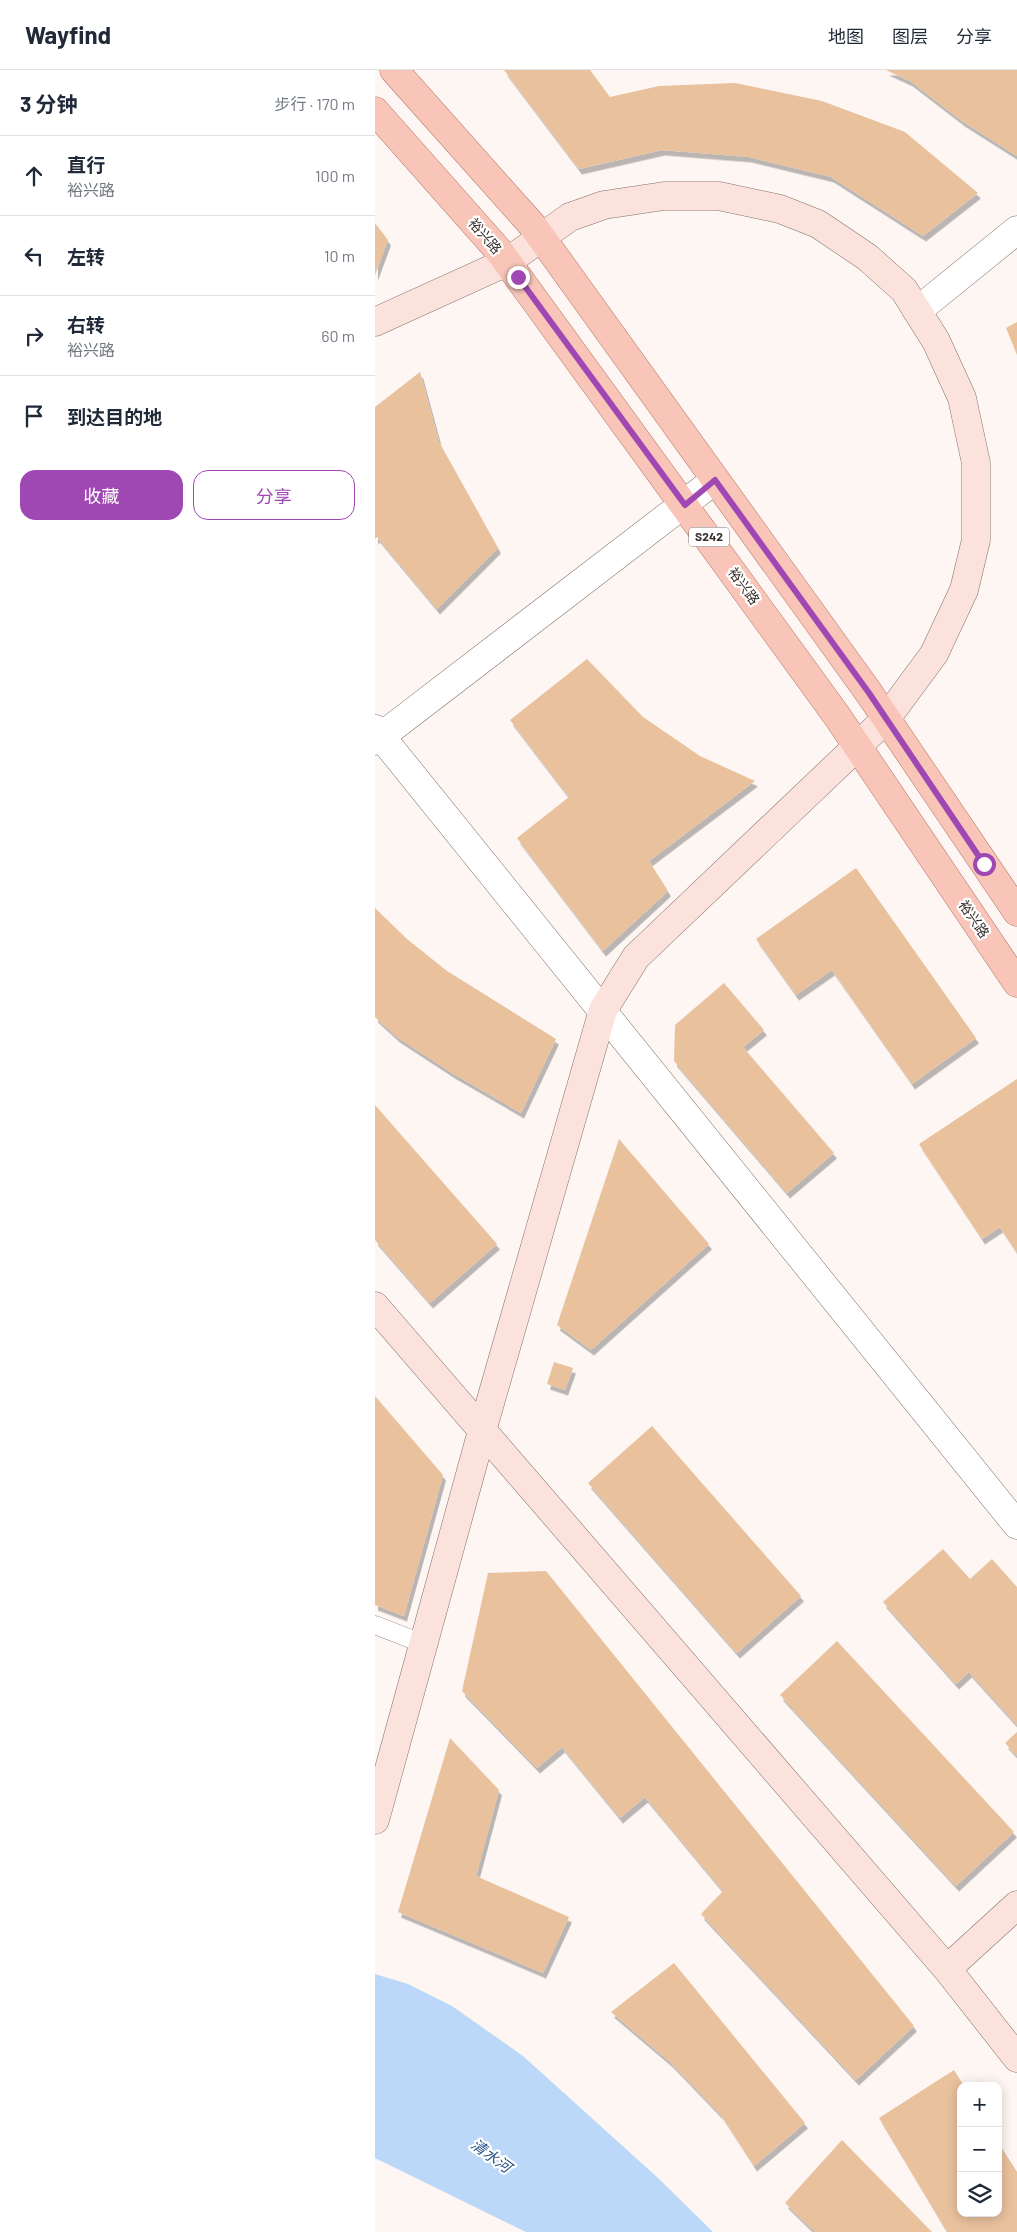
<!DOCTYPE html>
<html lang="zh">
<meta charset="utf-8">
<style>
:root{--surface:#fff;--page:#f6f6f7;--text:#1f2937;--muted:#747a83;--line:#e0e1e3;--accent:#9f47b3}
body{margin:0;font-family:Barlow,"Noto Sans SC",sans-serif;background:var(--page);color:var(--text)}
.controls{position:absolute;right:15px;bottom:15px;display:grid;overflow:hidden;border-radius:10px;box-shadow:0 2px 12px #0003}
.controls button{width:45px;height:45px;display:grid;place-items:center;padding:0;border:0;border-bottom:1px solid var(--line);background:var(--surface);color:var(--text);font:25px sans-serif}
.stop{position:absolute;width:15px;height:15px;margin:-11px;border:4px solid #9f47b3;border-radius:50%;background:#fff}
.stop.end{background:#9f47b3;border-color:#fff;box-shadow:0 1px 5px #0008}
.list{margin:0;padding:0;list-style:none}
h2{display:flex;justify-content:space-between;align-items:center;height:65px;margin:0;padding:0 20px;font-size:21px}
h2 small{font-size:16px;font-weight:400;color:var(--muted)}
.list li{display:grid;grid-template-columns:32px 1fr auto;gap:15px;align-items:center;box-sizing:border-box;height:80px;padding:0 20px;border-top:1px solid var(--line)}
.list b{display:block;font-size:19px;white-space:nowrap}
.list p{margin:0;font-size:16px;white-space:nowrap;color:var(--muted)}
.list em{font-size:16px;font-style:normal;color:var(--muted)}
.actions{display:flex;gap:10px;padding:15px 20px}
.actions a{flex:1;padding:11px 0;border:1px solid var(--accent);border-radius:15px;text-align:center;font-size:18px;color:var(--accent)}
.actions .main{background:var(--accent);color:#fff}
.icon{flex:none;width:28px;height:28px;fill:none;stroke:currentColor;stroke-width:2;stroke-linecap:round;stroke-linejoin:round}
.map{position:relative;flex:none;width:642px;height:2162px;overflow:hidden}
header{display:flex;align-items:center;gap:30px;box-sizing:border-box;height:70px;padding:0 25px;background:var(--surface);border-bottom:1px solid var(--line)}
header strong{font-size:24px}
nav{display:flex;gap:28px;margin-inline-start:auto;font-size:18px}
main{display:flex}
aside{flex:1;background:var(--surface)}
.map>svg:first-child{display:block}
.water{fill:#bcd8f8}
.building{fill:#e9c19d;filter:url(#shadow)}
.lines{fill:none;stroke-linecap:round;stroke-linejoin:round}
.lane-casing{stroke:#81726b;stroke-width:19}
.street-casing{stroke:#81726b;stroke-width:29}
.secondary-casing{stroke:#81726b;stroke-width:29}
.primary-casing{stroke:#b27869;stroke-width:29}
.lane{stroke:#fff;stroke-width:18}
.street{stroke:#fff;stroke-width:28}
.secondary{stroke:#fce2dc;stroke-width:28}
.primary{stroke:#f8c5b8;stroke-width:28}
.route{stroke:#9f47b3;stroke-width:6}
.labels{text-anchor:middle;stroke-width:4.5;stroke-linejoin:round;paint-order:stroke}
.shield{fill:#fff;stroke:#746f6d;stroke-width:1}
.shield-label{font-size:12px;font-weight:bold;fill:#38312e}
.street-label{font-size:14px;fill:#38312e;stroke:#fff}
.water-label{font-size:15px;font-style:italic;fill:#255385;stroke:#fff}
</style>
<header>
<strong>Wayfind</strong>
<nav><a>地图</a><a>图层</a><a>分享</a></nav>
</header>
<main>
<aside>
<h2>3 分钟<small>步行 · 170 m</small></h2>
<ul class="list">
<li><svg class="icon" aria-label="ahead" viewBox="0 0 24 24"><path d="M12 20V5M6 11l6-6 6 6"/></svg><div><b>直行</b><p>裕兴路</p></div><em>100 m</em></li>
<li><svg class="icon" aria-label="left" viewBox="0 0 24 24"><path d="M17 20v-9H6M10 6l-5 5 5 5"/></svg><div><b>左转</b></div><em>10 m</em></li>
<li><svg class="icon" aria-label="right" viewBox="0 0 24 24"><path d="M7 20v-9h11M14 6l5 5-5 5"/></svg><div><b>右转</b><p>裕兴路</p></div><em>60 m</em></li>
<li><svg class="icon" aria-label="arrive" viewBox="0 0 24 24"><path d="M6 21V4h12l-3 4 3 4H6"/></svg><div><b>到达目的地</b></div></li>
</ul>
<div class="actions"><a class="main">收藏</a><a>分享</a></div>
</aside>
<div class="map">
<svg width="642" height="2162" viewBox="0 0 642 2162">
<defs>
<filter id="shadow"><feDropShadow dx="3" dy="5.5" stdDeviation="0" flood-color="#0004"/></filter>
</defs>
<rect width="100%" height="100%" fill="#fdf6f3"/>
<path class="water" d="M0 1904 33 1914 77 1936 148 1986 282 2107 338 2162H151L0 2088Z"/>
<path class="building" d="M129 0H215L235 27 284 16 360 13 447 31 530 62 603 123 548 166 456 107 374 87 287 80 204 99Z
M511 0H642V86L587 51 535 11Z
M0 153 13 170 0 205Z
M642 252V285L631 258Z
M45 302 64 372 123 478 62 539 2 467 0 469V337Z
M212 589 268 647 325 686 380 711 274 791 293 821 228 881 142 768 194 727 135 650Z
M481 798 601 968 537 1014 457 900 421 925 381 869Z
M0 838 32 869 72 901 181 969 146 1043 77 1003 22 967 0 947Z
M349 913 389 960 368 977 459 1083 412 1123 299 991 300 955Z
M642 1009V1183L625 1157 607 1169 544 1074Z
M0 1035 122 1174 55 1233 0 1170Z
M244 1069 334 1174 216 1280 182 1255Z
M179 1292 198 1298 190 1320 172 1314Z
M0 1326 68 1405 29 1546 0 1535Z
M277 1356 426 1526 362 1583 213 1413Z
M568 1479 595 1509 617 1489 642 1517V1655L594 1602 581 1614 508 1532Z
M171 1501 539 1956 481 2010 326 1844 348 1821 270 1727 245 1748 187 1677 162 1698 87 1621 113 1503Z
M462 1571 639 1762 581 1816 405 1625Z
M642 1662V1686L630 1673Z
M75 1668 124 1720 101 1806 194 1847 168 1903 23 1842Z
M299 1893 430 2053 379 2096 346 2045 295 1992 236 1942Z
M579 2000 589 2016H586V2143H623V2072L642 2102V2162H572L504 2048Z
M467 2070 557 2162H440L410 2133Z"/>
<g class="lines">
<g class="lane-casing">
<path id="lane" d="M0 1555 49 1574"/>
</g>
<g class="street-casing">
<path id="street" d="M542 241 642 160
M0 659 642 1455
M0 671 340 410"/>
</g>
<g class="secondary-casing">
<path id="secondary" d="M0 252 132 192 195 147 229 135 289 126H344L405 139 443 154 492 187 529 220 561 271 587 328 601 393V470L589 520 559 584 511 649 261 887 228 940 107 1361 0 1750
M0 1236 572 1899 642 1988
M572 1899 642 1835"/>
</g>
<g class="primary-casing">
<path id="primary" d="M19 0 158 156 494 623 642 842
M0 41 124 181 462 646 642 913"/>
</g>
<use href="#lane" class="lane"/>
<use href="#street" class="street"/>
<use href="#secondary" class="secondary"/>
<use href="#primary" class="primary"/>
</g>
<g class="lines">
<path class="route" d="M143 207 310 435 340 410 494 623 609 794"/>
</g>
<g class="labels">
<rect class="shield" x="314" y="457.5" width="40" height="19" rx="4"/>
<g class="shield-label">
<text x="334" y="471">S242</text>
</g>
<g class="street-label">
<text transform="translate(110 166) rotate(49)" y="5">裕兴路</text>
<text transform="translate(369 516) rotate(54)" y="5">裕兴路</text>
<text transform="translate(599 849) rotate(56)" y="5">裕兴路</text>
</g>
<g class="water-label">
<text transform="translate(116 2086) rotate(36)" y="5">清水河</text>
</g>
</g>
</svg>
<div class="controls">
<button>+</button>
<button>−</button>
<button><svg class="icon" aria-label="layers" viewBox="0 0 24 24"><path d="M12 4l9 5-9 5-9-5zM3 14l9 5 9-5"/></svg></button>
</div>
<div class="stop" style="left:609px;top:794px"></div>
<div class="stop end" style="left:143px;top:207px"></div>
</div>
</main>
